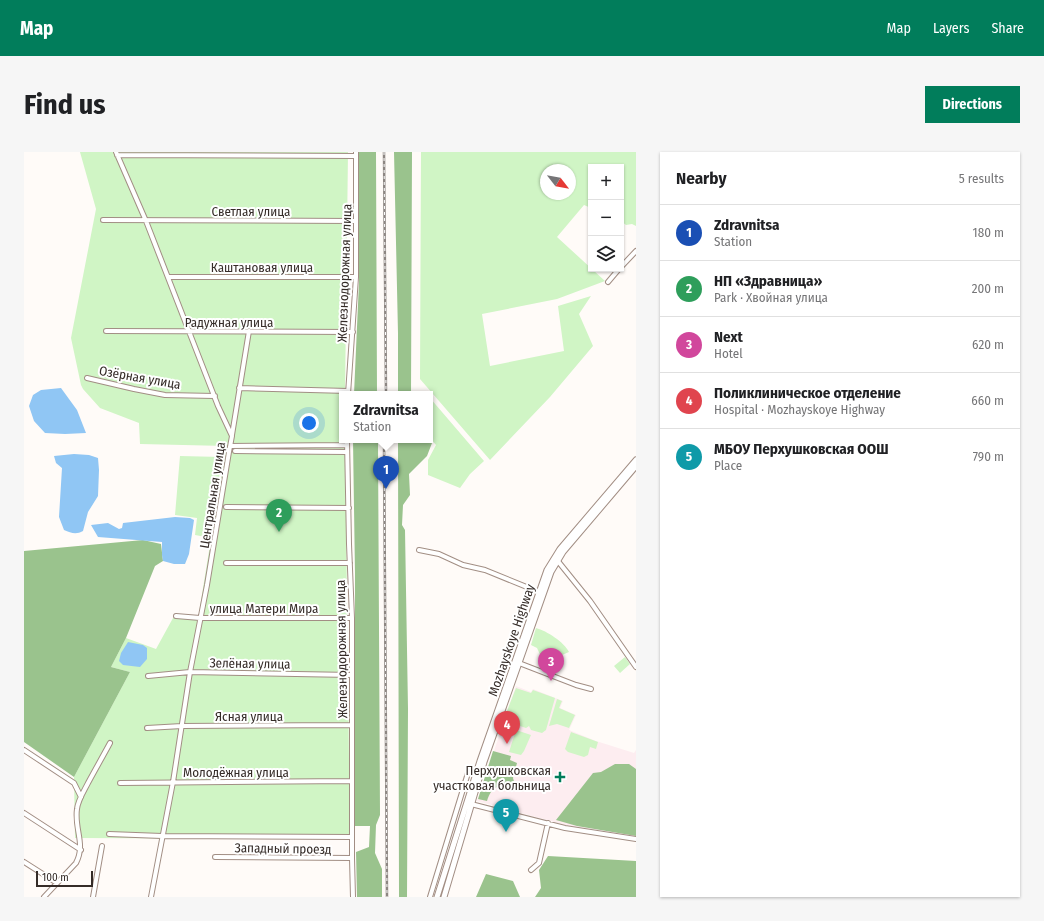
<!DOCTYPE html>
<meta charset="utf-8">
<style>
:root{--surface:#fff;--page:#f6f6f6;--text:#202124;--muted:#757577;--line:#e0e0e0;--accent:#017d5b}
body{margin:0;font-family:"Fira Sans Condensed",sans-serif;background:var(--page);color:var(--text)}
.controls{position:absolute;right:12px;top:12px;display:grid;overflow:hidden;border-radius:0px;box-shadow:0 1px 3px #0004}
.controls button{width:36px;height:36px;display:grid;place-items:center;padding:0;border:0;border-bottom:1px solid var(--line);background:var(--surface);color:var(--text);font:20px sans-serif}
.compass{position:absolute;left:516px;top:12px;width:36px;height:36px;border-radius:50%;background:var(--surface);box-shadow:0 1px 3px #0004;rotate:121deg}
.scale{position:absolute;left:12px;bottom:10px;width:57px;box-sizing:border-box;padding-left:4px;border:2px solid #352c28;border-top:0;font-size:11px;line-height:14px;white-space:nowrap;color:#352c28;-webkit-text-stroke:3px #fff;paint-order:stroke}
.you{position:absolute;left:285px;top:271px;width:14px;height:14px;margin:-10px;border:3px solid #fff;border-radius:50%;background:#1a73e8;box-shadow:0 0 0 6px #1a73e833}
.badge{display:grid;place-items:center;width:26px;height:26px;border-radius:50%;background:var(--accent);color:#fff;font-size:13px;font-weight:700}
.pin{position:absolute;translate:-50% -33px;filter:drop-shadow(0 1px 2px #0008)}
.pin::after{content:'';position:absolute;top:21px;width:14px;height:12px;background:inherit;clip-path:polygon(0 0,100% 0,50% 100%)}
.popup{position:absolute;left:315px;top:239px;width:94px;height:52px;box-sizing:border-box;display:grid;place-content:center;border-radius:0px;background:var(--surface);filter:drop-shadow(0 1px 3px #0005);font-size:13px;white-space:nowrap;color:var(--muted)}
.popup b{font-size:15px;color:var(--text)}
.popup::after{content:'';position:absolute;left:50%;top:100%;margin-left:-8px;border:8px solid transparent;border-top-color:var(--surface)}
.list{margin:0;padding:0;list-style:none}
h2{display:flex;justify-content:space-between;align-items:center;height:52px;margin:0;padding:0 16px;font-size:17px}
h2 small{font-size:13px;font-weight:400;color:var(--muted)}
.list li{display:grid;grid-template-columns:26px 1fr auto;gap:12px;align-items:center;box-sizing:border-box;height:56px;padding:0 16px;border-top:1px solid var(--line)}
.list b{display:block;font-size:15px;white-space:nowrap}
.list p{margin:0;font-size:13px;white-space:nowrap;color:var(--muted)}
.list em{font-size:13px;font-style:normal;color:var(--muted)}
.icon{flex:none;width:22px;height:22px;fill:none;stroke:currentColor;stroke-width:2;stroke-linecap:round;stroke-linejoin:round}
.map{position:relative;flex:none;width:612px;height:745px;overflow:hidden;border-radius:0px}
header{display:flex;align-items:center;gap:24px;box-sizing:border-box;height:56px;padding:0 20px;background:var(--accent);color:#fff}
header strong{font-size:19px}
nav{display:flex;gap:22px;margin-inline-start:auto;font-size:14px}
.intro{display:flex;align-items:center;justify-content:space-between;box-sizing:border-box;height:96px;padding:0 24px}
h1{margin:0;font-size:28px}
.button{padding:10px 18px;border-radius:0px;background:var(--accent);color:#fff;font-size:14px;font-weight:700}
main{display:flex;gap:24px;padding:0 24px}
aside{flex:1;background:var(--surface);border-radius:0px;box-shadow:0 1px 3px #0004}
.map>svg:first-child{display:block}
.medical{fill:#fdedf0}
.green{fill:#d0f5c5;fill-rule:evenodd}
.forest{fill:#9ac38d}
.water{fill:#90c6f4}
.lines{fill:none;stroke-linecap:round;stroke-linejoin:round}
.minor-casing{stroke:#a28e84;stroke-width:6}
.major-casing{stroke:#a28e84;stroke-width:7}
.minor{stroke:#fff;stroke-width:4}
.major{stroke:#fff;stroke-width:5}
.rail-casing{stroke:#8d8682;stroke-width:2.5}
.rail{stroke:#fff;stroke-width:1;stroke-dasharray:3;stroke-linecap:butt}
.poi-dot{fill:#017d5b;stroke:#fff;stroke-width:1.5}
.labels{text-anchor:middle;stroke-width:4;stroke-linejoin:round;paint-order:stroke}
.street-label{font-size:13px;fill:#352c28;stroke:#fff}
.poi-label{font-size:13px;fill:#352c28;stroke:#fff;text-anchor:end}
</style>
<header>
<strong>Map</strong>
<nav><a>Map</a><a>Layers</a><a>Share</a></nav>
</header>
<div class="intro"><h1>Find us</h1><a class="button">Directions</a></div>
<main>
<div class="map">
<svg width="612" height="745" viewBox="0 0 612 745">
<rect width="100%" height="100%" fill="#fffbf8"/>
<path class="medical" d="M492 534 507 540 509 537 539 549 536 556 552 563 545 578 572 589 610 601 612 598V685L552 676 453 649Z"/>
<path class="green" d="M56 0H324L321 242H318V288H321L326 687 51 686 50 625 106 520 87 515 102 486 132 497 149 466 174 467 202 294 116 292 115 271 76 256 59 237 57 233 47 186 72 57Z
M397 0H612V74L608 72 602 73 597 69V15H567V56L560 53 533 85 581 129 533 147 458 162 466 214 540 199 534 154 567 144 555 162 569 194 526 245 466 308 396 227ZM522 18H546V42H522Z
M406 246 460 309 446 322 436 336 404 323V308L412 293 406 286Z
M156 304 198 305 189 368 184 367 182 385 171 383 173 366 151 363Z
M512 476C523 479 540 490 545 500L538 503 537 506 533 511 529 507 531 511 527 514 520 511 513 496 507 493Z
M601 505 606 512 596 521 590 514Z
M492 536 507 541 509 538 531 546 522 578 518 581 507 578 505 574 502 576 490 572 489 567 481 564Z
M533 547 538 549 535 556 551 563 545 576 533 572 525 574Z
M492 578 507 583 500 599 497 603 485 600Z
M547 580 574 590 572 597 566 595 564 603 560 605 544 600 541 597Z"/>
<path class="forest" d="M334 0H352L353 242H330L335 130Z
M370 0H388L387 242H374V181Z
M329 288H354L356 663 352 673 351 701 358 717V745H333L332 700 345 695 346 674H331V422Z
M374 288H405L408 291 403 304 385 322 386 343 379 353 378 373 381 378 384 557 383 745H375Z
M119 388 137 392 139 409 131 414 102 486 87 515 106 520 50 625 0 590V399Z
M469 599 487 604 486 608 493 611 489 626 491 633C476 633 468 633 463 649L454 647Z
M591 612H605L612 617V684L553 674 532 668 569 621 577 620Z
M524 704 612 709V745H511L517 736 515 718Z
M462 722 489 729 496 745H452Z"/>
<path class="water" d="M37 236 53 258 62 281 41 282 21 281 10 269 5 254 9 243 17 238Z
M50 302 65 303 74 306 75 318 74 344 64 360 59 379C52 383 47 381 40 378L35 365 38 316 32 311 30 304Z
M151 365 166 366 170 368 165 402 161 412H150L139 409 138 403V390L74 385 67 373 84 371 95 377 98 376 99 371Z
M104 490 119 493 123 496V507L116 515 99 513 95 509 97 501Z"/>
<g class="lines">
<g class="minor-casing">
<path id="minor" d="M92 0 122 69 194 254 208 284 205 300 183 433 166 520 149 630 127 745
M93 3 332 4
M79 68 332 69
M597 115 612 99
M144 125H332
M584 130 595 117
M82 179 329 180
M63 226 110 237 141 243 191 244
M215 236 324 239
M324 242 332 125V0
M208 283 225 179
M323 288 325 392 328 466V706L329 745
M206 294 323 293
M211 299 323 300
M202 355 325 356
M395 398 415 402 439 413 461 418 515 440
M533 408 566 449 612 515
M202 411H326
M152 464 176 466H328
M495 511 552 533 567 537
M124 524 166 520 328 523
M123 576 158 574 328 573
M0 598 50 631 57 645
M96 631 328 629
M447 652 541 676 612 687
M0 661 57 698
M85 682 138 684 328 685
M191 705 328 706
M0 710 33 731
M507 718 515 711 524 671
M20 745 52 711C62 692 50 677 53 657 54 648 60 639 64 631 71 618 79 604 86 591
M69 745 78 694
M406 745 444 621 448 620 452 621"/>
</g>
<g class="major-casing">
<path id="major" d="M413 745 456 609 523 418 536 397 612 308
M420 745 460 610 527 420 539 400 612 314"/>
</g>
<use href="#minor" class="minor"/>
<use href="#major" class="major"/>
<g class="rail-casing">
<path id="rail" d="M360 0 362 242
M360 288 363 745"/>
</g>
<use href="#rail" class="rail"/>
</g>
<path class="poi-dot" d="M534 619h4v4h4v4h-4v4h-4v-4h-4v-4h4z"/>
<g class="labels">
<g class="street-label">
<text x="227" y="64">Светлая улица</text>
<text x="238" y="120">Каштановая улица</text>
<text transform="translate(320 121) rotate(-88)" y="5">Железнодорожная улица</text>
<text x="205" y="175">Радужная улица</text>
<text transform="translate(116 225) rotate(10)" y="5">Озёрная улица</text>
<text transform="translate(188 343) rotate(-81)" y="5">Центральная улица</text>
<text x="240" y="461">улица Матери Мира</text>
<text transform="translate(487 488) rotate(-71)" y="5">Mozhayskoye Highway</text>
<text transform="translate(317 497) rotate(-91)" y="5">Железнодорожная улица</text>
<text transform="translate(226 511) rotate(1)" y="5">Зелёная улица</text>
<text x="225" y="569">Ясная улица</text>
<text x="212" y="625">Молодёжная улица</text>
<text transform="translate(259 696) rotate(1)" y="5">Западный проезд</text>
</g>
<g class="poi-label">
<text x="527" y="623">Перхушковская<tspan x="527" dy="15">участковая больница</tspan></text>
</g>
</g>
</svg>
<div class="controls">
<button>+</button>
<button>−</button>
<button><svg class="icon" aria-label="layers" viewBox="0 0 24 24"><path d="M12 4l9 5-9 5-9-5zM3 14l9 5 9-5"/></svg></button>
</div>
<svg class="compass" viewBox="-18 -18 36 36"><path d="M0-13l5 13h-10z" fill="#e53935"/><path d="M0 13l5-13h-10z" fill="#757577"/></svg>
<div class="scale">100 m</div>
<div class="you"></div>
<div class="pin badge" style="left:362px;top:337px;background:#1a4fb4">1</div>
<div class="popup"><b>Zdravnitsa</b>Station</div>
<div class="pin badge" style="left:255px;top:380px;background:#2e9e5b">2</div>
<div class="pin badge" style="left:527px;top:529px;background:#d1479c">3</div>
<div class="pin badge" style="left:483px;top:592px;background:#e0444e">4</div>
<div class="pin badge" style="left:482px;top:680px;background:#0f9aa8">5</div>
</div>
<aside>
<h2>Nearby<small>5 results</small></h2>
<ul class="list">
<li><span class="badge" style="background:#1a4fb4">1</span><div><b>Zdravnitsa</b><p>Station</p></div><em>180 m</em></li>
<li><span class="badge" style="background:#2e9e5b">2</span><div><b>НП «Здравница»</b><p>Park · Хвойная улица</p></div><em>200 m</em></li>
<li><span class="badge" style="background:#d1479c">3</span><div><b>Next</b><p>Hotel</p></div><em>620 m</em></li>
<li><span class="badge" style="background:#e0444e">4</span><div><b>Поликлиническое отделение</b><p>Hospital · Mozhayskoye Highway</p></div><em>660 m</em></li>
<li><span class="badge" style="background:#0f9aa8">5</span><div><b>МБОУ Перхушковская ООШ</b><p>Place</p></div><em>790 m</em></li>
</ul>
</aside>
</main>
